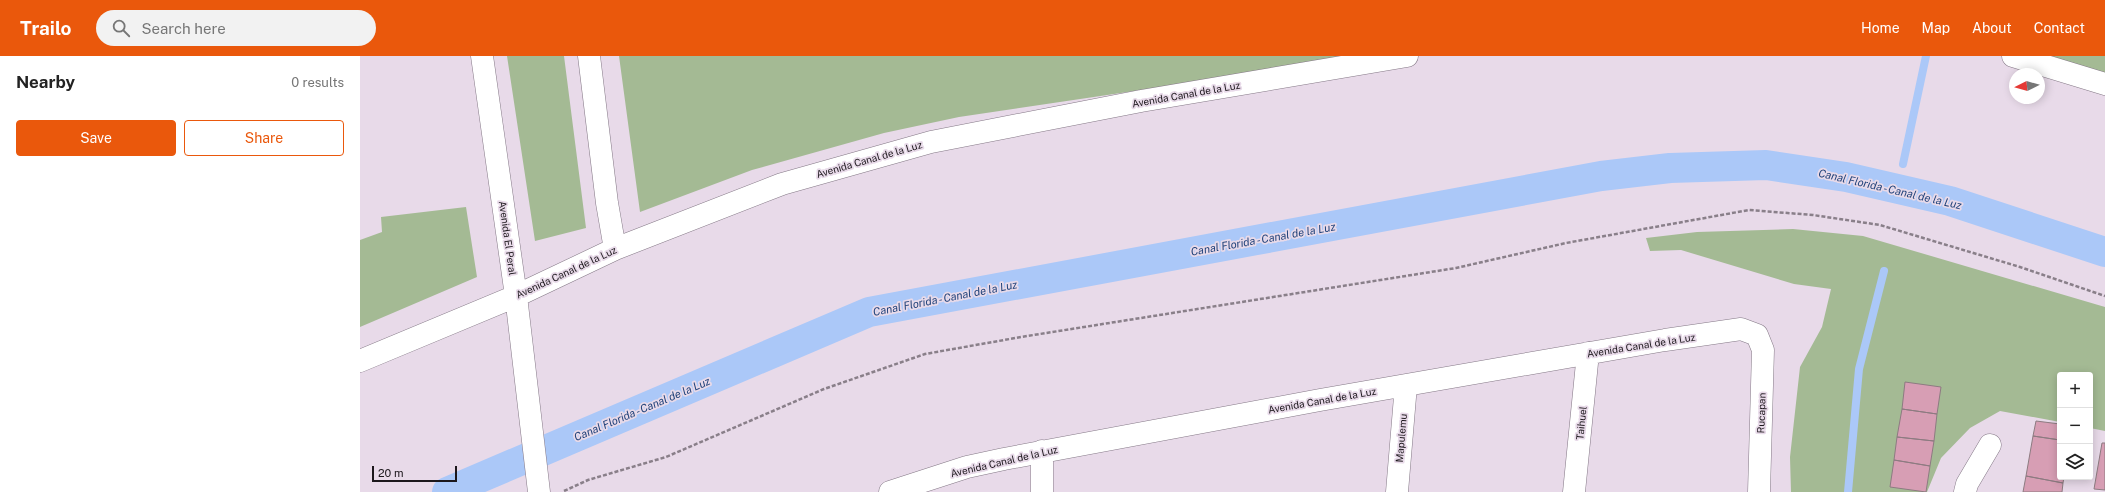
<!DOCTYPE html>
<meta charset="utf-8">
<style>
:root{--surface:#fff;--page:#f2f2f2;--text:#222;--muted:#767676;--line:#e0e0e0;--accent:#ea580c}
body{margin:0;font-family:"Public Sans",sans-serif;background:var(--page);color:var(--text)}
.controls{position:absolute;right:12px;bottom:12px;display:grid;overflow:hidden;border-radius:4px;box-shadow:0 2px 10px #0003}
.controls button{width:36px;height:36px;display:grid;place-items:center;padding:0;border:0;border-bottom:1px solid var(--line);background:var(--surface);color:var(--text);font:20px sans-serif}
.compass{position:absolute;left:1649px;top:12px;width:36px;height:36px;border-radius:50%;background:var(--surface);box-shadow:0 2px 10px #0003;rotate:265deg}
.scale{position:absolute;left:12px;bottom:10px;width:85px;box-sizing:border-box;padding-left:4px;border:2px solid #1c171c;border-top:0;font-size:11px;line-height:14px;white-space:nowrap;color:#1c171c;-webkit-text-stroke:3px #e8dae9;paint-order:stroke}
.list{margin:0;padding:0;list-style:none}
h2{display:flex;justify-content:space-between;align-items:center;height:52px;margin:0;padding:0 16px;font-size:17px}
h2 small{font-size:13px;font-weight:400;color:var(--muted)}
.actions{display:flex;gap:8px;padding:12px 16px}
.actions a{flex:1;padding:9px 0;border:1px solid var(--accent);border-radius:4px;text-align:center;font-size:14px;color:var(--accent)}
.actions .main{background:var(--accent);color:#fff}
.icon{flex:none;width:22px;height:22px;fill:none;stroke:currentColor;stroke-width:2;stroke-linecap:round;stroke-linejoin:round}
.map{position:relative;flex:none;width:1745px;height:436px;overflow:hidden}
header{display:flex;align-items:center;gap:24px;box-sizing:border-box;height:56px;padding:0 20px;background:var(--accent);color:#fff}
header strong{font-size:19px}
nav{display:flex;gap:22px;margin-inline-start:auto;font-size:14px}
.search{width:280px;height:36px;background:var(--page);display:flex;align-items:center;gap:10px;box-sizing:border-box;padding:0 14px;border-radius:22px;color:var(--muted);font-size:15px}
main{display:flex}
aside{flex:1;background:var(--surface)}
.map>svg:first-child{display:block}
.green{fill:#a4ba94}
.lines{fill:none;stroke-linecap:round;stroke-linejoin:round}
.stream{stroke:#abc8f8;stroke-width:8}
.canal{stroke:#abc8f8;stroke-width:30}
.building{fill:#d79eb4;stroke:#8d7b81}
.minor-casing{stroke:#847886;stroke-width:23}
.path{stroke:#897f89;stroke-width:2.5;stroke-dasharray:4 2;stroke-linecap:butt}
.minor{stroke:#fff;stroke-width:22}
.labels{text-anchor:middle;stroke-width:3.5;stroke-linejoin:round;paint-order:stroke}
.street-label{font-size:10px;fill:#1c171c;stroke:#e8dae9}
.water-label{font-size:11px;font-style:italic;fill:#1f4179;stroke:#e8dae9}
</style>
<header>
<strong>Trailo</strong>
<div class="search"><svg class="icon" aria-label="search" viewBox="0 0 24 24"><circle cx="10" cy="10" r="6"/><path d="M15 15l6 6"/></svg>Search here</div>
<nav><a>Home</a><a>Map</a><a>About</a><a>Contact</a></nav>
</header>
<main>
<aside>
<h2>Nearby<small>0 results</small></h2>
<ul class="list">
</ul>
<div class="actions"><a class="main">Save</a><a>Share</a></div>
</aside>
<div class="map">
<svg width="1745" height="436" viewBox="0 0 1745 436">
<rect width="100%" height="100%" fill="#e8dae9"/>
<path class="green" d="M147 0H204L226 172 175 185Z
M259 0H984L808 30 599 61 524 77 392 114 280 156Z
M1691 0H1745V17Z
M106 151 117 221 0 271V184L22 176 21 161Z
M1433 173 1503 180 1745 251V375L1730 372V319H1700V366L1640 355 1610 372 1581 402 1567 436H1431L1430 401 1440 311 1462 271 1471 233 1434 228 1321 194 1290 195 1286 182 1337 176Z"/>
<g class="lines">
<path class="stream" d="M1543 108 1566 0
M1488 436 1499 313 1524 215"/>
<path class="canal" d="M87 436 509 256 1241 120 1310 112 1406 109 1486 121 1590 145 1745 196"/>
</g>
<path class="building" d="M1545 326 1581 331 1577 358 1542 353Z
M1542 353 1577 358 1574 385 1537 381Z
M1676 365 1700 368V384L1673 380Z
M1673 380 1700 384V421H1704L1703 427 1666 420Z
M1537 381 1574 385 1570 410 1534 404Z
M1742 387H1745V434L1734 433Z
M1534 404 1570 410 1566 436 1530 431Z
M1666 420 1703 427 1702 436H1663Z"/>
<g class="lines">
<g class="minor-casing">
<path id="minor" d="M122 0 156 240 179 436
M229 0 247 147 255 193
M1653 0 1745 28
M0 305 156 240 255 193 422 128 571 86 781 45 1047 0
M530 436 607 411 644 403 960 344 1305 284 1381 273 1397 279 1403 294 1399 436
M682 436V395
M1037 436 1046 329
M1214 436 1228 297
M1605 436 1607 428 1630 389"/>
</g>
<path class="path" d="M204 435 228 424 306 401 464 333 565 298 661 281 1096 212 1206 187 1389 154 1453 159 1520 169 1660 211 1745 240"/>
<use href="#minor" class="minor"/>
</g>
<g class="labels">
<g class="street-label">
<text transform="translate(826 38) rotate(-10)" y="4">Avenida Canal de la Luz</text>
<text transform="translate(509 103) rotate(-16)" y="4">Avenida Canal de la Luz</text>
<text transform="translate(148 182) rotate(82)" y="4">Avenida El Peral</text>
<text transform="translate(206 216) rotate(-25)" y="4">Avenida Canal de la Luz</text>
<text transform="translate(1281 289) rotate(-9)" y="4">Avenida Canal de la Luz</text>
<text transform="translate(962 344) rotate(-10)" y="4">Avenida Canal de la Luz</text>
<text transform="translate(1401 357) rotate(-88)" y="4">Rucapan</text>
<text transform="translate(1221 367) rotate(-84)" y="4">Taihuel</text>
<text transform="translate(1041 382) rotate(-85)" y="4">Mapulemu</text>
<text transform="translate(644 405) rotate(-13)" y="4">Avenida Canal de la Luz</text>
</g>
<g class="water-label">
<text transform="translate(1530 133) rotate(13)" y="4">Canal Florida - Canal de la Luz</text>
<text transform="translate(903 183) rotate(-10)" y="4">Canal Florida - Canal de la Luz</text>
<text transform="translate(585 242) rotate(-11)" y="4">Canal Florida - Canal de la Luz</text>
<text transform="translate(282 353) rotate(-23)" y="4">Canal Florida - Canal de la Luz</text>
</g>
</g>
</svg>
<div class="controls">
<button>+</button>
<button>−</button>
<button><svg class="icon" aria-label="layers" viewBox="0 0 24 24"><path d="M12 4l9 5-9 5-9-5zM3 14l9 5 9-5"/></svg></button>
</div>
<svg class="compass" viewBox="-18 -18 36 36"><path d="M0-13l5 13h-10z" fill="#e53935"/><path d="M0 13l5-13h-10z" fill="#767676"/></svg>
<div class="scale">20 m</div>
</div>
</main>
